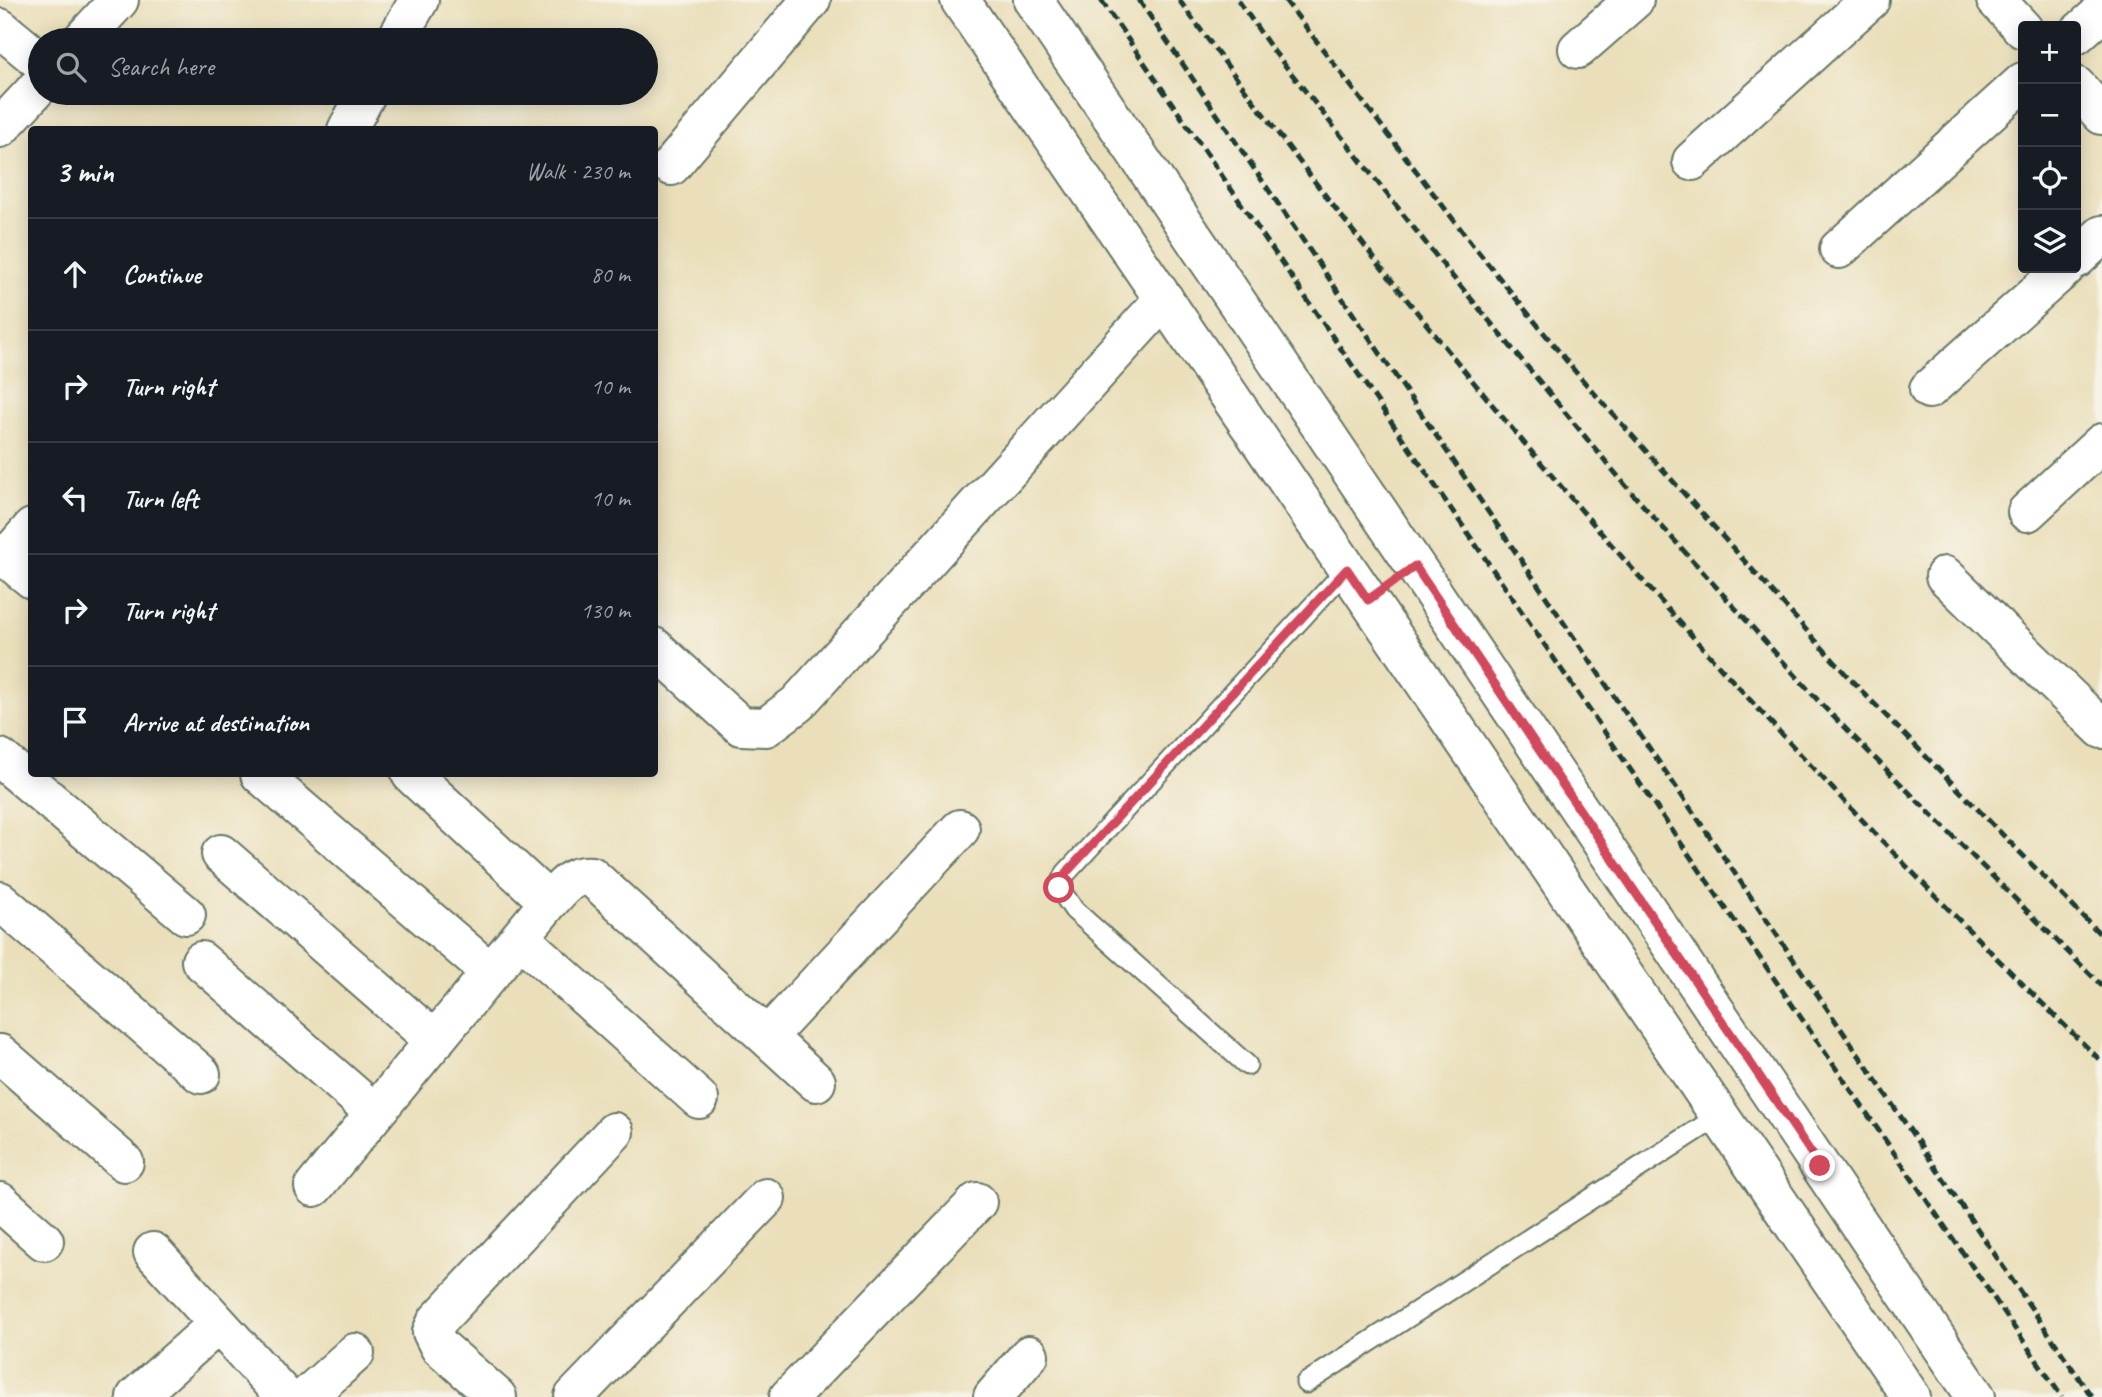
<!DOCTYPE html>
<meta charset="utf-8">
<style>
:root{--surface:#171b24;--page:#20242c;--text:#f1f3f6;--muted:#9ea1a6;--line:#363941}
body{margin:0;font-family:Caveat,sans-serif;background:var(--page);color:var(--text)}
.controls{position:absolute;right:21px;top:21px;display:grid;overflow:hidden;border-radius:7px;box-shadow:0 4px 18px #0003}
.controls button{width:63px;height:63px;display:grid;place-items:center;padding:0;border:0;border-bottom:2px solid var(--line);background:var(--surface);color:var(--text);font:35px sans-serif}
.stop{position:absolute;width:21px;height:21px;margin:-16px;border:5px solid #d1495b;border-radius:50%;background:#fff}
.stop.end{background:#d1495b;border-color:#fff;box-shadow:0 2px 7px #0008}
.list{margin:0;padding:0;list-style:none}
h2{display:flex;justify-content:space-between;align-items:center;height:91px;margin:0;padding:0 28px;font-size:30px}
h2 small{font-size:23px;font-weight:400;color:var(--muted)}
.list li{display:grid;grid-template-columns:46px 1fr auto;gap:21px;align-items:center;box-sizing:border-box;height:112px;padding:0 28px;border-top:2px solid var(--line)}
.list b{display:block;font-size:26px;white-space:nowrap}
.list em{font-size:23px;font-style:normal;color:var(--muted)}
.icon{flex:none;width:38px;height:38px;fill:none;stroke:currentColor;stroke-width:2;stroke-linecap:round;stroke-linejoin:round}
.map{position:relative;flex:none;width:2102px;height:1397px;overflow:hidden}
.search{position:absolute;background:var(--surface);box-shadow:0 4px 18px #0003;left:28px;top:28px;width:630px;height:77px;display:flex;align-items:center;gap:18px;box-sizing:border-box;padding:0 24px;border-radius:38px;color:var(--muted);font-size:26px}
.panel{position:absolute;background:var(--surface);box-shadow:0 4px 18px #0003;left:28px;top:126px;width:630px;height:651px;border-radius:7px}
.map>svg:first-child{display:block}
.lines{fill:none;stroke-linecap:round;stroke-linejoin:round}
.lane-casing{stroke:#667663;stroke-width:23}
.street-casing{stroke:#667663;stroke-width:42}
.secondary-casing{stroke:#667663;stroke-width:42}
.lane{stroke:#fff;stroke-width:19}
.street{stroke:#fff;stroke-width:38}
.secondary{stroke:#fff;stroke-width:38}
.rail{stroke:#1f3d34;stroke-width:5;stroke-dasharray:10 5;stroke-linecap:butt}
.route{stroke:#d1495b;stroke-width:9}
</style>
<div class="map">
<svg width="2102" height="1397" viewBox="0 0 2102 1397">
<rect width="100%" height="100%" fill="#f7f3e8"/>
<filter id="ink" filterUnits="userSpaceOnUse"><feTurbulence type="fractalNoise" baseFrequency=".0143" numOctaves="2"/><feDisplacementMap in="SourceGraphic" scale="14" xChannelSelector="R" yChannelSelector="G"/><feConvolveMatrix kernelMatrix="1 2 1 2 8 2 1 2 1" color-interpolation-filters="sRGB"/></filter>
<filter id="wash" filterUnits="userSpaceOnUse"><feTurbulence type="fractalNoise" baseFrequency=".00686" numOctaves="4" result="noise"/><feDisplacementMap in="SourceGraphic" scale="28" xChannelSelector="R" yChannelSelector="G"/><feGaussianBlur stdDeviation="1.57" result="paint"/><feColorMatrix in="noise" values="0 0 0 0 0 0 0 0 0 0 0 0 0 0 0 0 0 1.4 0 .05"/><feComposite in="paint" operator="in"/></filter>
<g filter="url(#wash)">
<rect width="100%" height="100%" fill="#eadfba"/>
</g>
<g filter="url(#ink)">
<g class="lines">
<g class="lane-casing">
<path id="lane" d="M1247 1065 1074 910 1059 888 1066 873 1347 569
M1306 1383 1719 1116"/>
</g>
<g class="street-casing">
<path id="street" d="M1996 0 2023 29
M0 28 40 61
M2076 35 2102 12
M82 40 119 0
M396 40 419 0
M1578 49 1634 0
M2076 86 2102 115
M0 128 40 85
M347 130 367 93
M1692 161 1870 0
M671 166 811 0
M1839 249 2023 82
M2076 259 2102 235
M1929 389 2065 268
M2027 512 2102 443
M0 553 32 579
M6 558 32 528
M1945 576 2102 729
M654 647 741 726 766 727 797 704 1164 299
M0 758 186 915
M260 774 491 973
M411 774 549 902
M221 854 435 1041
M0 901 201 1074
M520 938 699 1099
M201 961 375 1113
M767 1037 960 829
M0 1054 124 1162
M314 1187 549 902C562 888 571 874 591 876L816 1082
M0 1202 44 1241
M153 1252 285 1397
M136 1397 218 1324
M306 1397 355 1353
M497 1397 439 1346 432 1332 437 1321 614 1132
M574 1397 766 1198
M789 1397 977 1202
M993 1397 1029 1355"/>
</g>
<g class="secondary-casing">
<path id="secondary" d="M960 0 1911 1397
M1033 0 1976 1397"/>
</g>
<use href="#lane" class="lane"/>
<use href="#street" class="street"/>
<use href="#secondary" class="secondary"/>
<path class="rail" d="M1101 0 2062 1397
M1139 0 2092 1397
M1179 0C1311 181 1449 358 1596 527 1757 713 1926 891 2102 1062
M1238 0 1272 49 1448 271 1631 492 1823 706 2102 986
M1285 0 1476 249 1578 375 1851 680 2102 936"/>
</g>
</g>
<g class="lines" filter="url(#ink)">
<path class="route" d="M1059 888 1066 873 1347 569 1368 600 1415 566 1820 1166"/>
</g>
</svg>
<div class="controls">
<button>+</button>
<button>−</button>
<button><svg class="icon" aria-label="locate" viewBox="0 0 24 24"><circle cx="12" cy="12" r="6"/><path d="M12 2v4M12 18v4M2 12h4M18 12h4"/></svg></button>
<button><svg class="icon" aria-label="layers" viewBox="0 0 24 24"><path d="M12 4l9 5-9 5-9-5zM3 14l9 5 9-5"/></svg></button>
</div>
<div class="stop" style="left:1059px;top:888px"></div>
<div class="stop end" style="left:1820px;top:1166px"></div>
<div class="search"><svg class="icon" aria-label="search" viewBox="0 0 24 24"><circle cx="10" cy="10" r="6"/><path d="M15 15l6 6"/></svg>Search here</div>
<section class="panel">
<h2>3 min<small>Walk · 230 m</small></h2>
<ul class="list">
<li><svg class="icon" aria-label="ahead" viewBox="0 0 24 24"><path d="M12 20V5M6 11l6-6 6 6"/></svg><div><b>Continue</b></div><em>80 m</em></li>
<li><svg class="icon" aria-label="right" viewBox="0 0 24 24"><path d="M7 20v-9h11M14 6l5 5-5 5"/></svg><div><b>Turn right</b></div><em>10 m</em></li>
<li><svg class="icon" aria-label="left" viewBox="0 0 24 24"><path d="M17 20v-9H6M10 6l-5 5 5 5"/></svg><div><b>Turn left</b></div><em>10 m</em></li>
<li><svg class="icon" aria-label="right" viewBox="0 0 24 24"><path d="M7 20v-9h11M14 6l5 5-5 5"/></svg><div><b>Turn right</b></div><em>130 m</em></li>
<li><svg class="icon" aria-label="arrive" viewBox="0 0 24 24"><path d="M6 21V4h12l-3 4 3 4H6"/></svg><div><b>Arrive at destination</b></div></li>
</ul>
</section>
</div>
